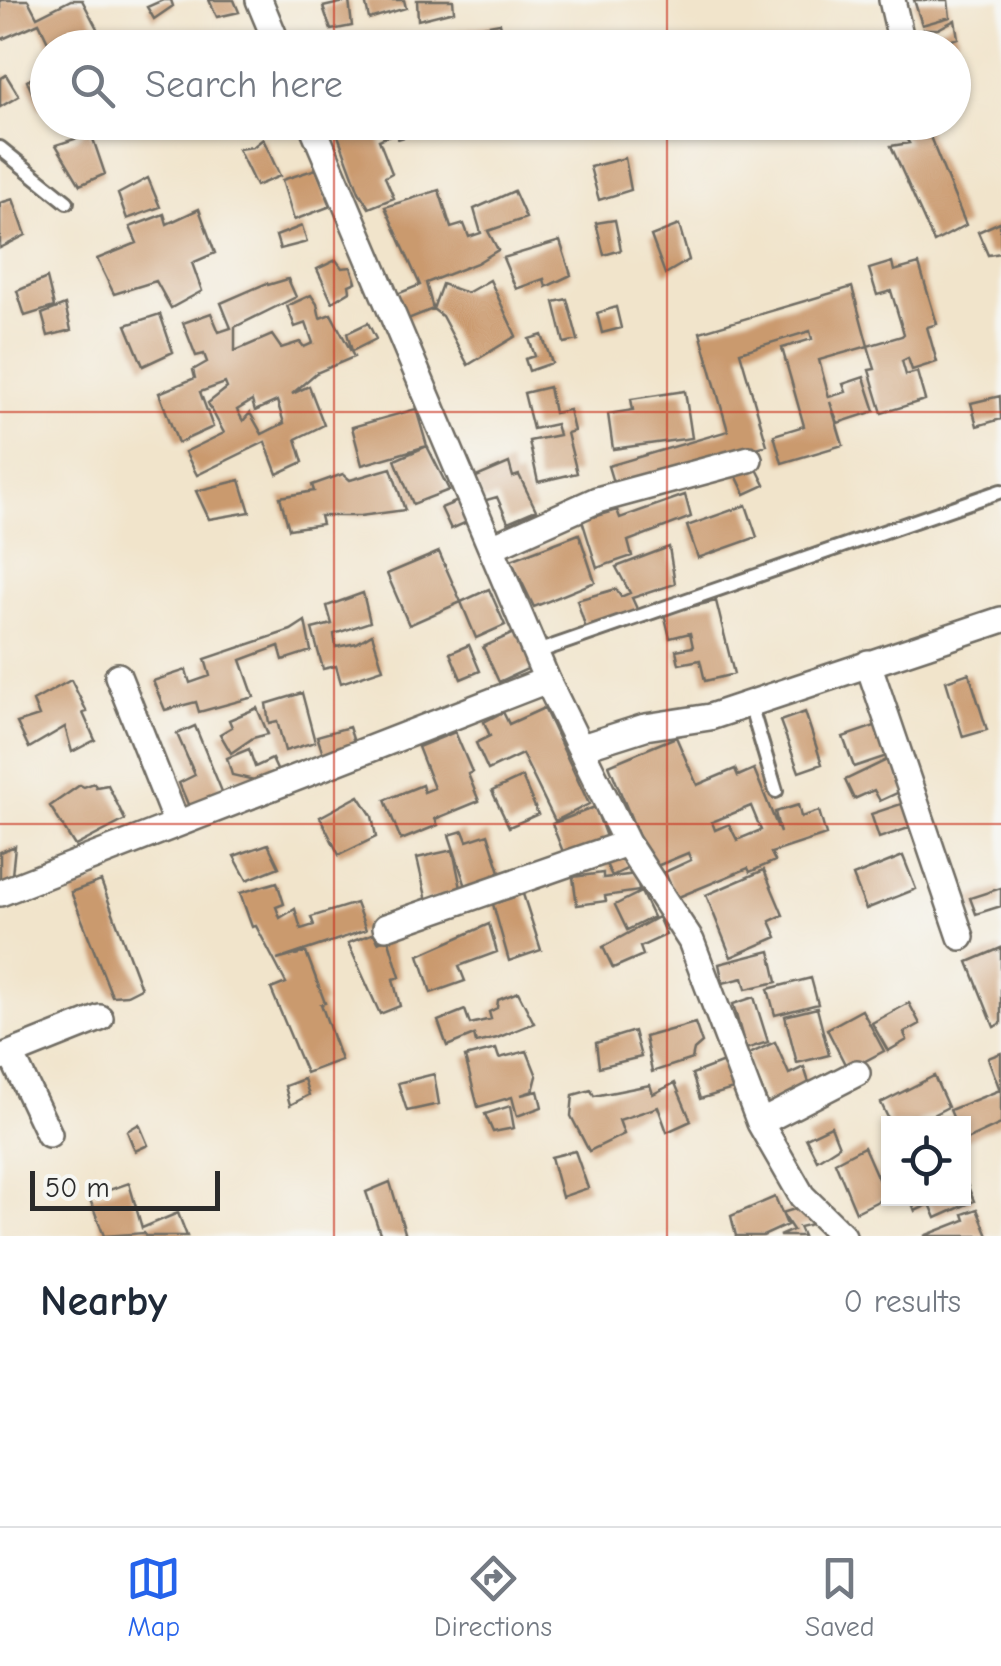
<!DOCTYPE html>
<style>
:root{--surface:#fff;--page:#f2f2f3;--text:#1f2937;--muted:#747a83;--line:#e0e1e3;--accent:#2563eb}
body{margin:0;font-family:"Comic Neue",sans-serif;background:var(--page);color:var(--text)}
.controls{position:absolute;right:30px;bottom:30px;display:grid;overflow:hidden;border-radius:0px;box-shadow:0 2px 8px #0004}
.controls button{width:90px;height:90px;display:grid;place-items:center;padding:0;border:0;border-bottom:2px solid var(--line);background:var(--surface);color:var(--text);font:50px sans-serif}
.scale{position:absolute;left:30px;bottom:25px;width:190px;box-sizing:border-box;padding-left:10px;border:5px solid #2b2b2b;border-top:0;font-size:28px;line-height:35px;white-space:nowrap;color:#2b2b2b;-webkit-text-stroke:8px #f6f6f2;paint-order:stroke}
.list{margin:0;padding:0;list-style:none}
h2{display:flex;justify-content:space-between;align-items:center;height:130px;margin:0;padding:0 40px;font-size:42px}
h2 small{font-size:32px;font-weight:400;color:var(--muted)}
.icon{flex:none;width:55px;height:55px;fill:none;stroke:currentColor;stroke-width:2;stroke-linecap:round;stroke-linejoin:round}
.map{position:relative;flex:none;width:1001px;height:1236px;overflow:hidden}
.search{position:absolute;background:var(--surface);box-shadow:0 2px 8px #0004;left:30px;right:30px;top:30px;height:110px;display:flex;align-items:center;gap:25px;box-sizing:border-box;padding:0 35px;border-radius:55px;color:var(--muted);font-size:38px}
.sheet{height:290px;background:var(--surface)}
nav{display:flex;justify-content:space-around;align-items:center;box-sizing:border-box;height:140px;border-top:2px solid var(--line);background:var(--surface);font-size:28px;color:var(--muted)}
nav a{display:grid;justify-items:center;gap:5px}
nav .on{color:var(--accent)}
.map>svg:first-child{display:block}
.building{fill:#ca9a6e;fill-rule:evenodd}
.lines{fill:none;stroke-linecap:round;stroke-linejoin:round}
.service-casing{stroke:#706c63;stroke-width:18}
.minor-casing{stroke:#706c63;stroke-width:30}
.service{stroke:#fff;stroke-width:12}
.minor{stroke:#fff;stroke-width:25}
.grid{fill:none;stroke:#c8321e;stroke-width:2.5;stroke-opacity:0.55}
</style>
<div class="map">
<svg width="1001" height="1236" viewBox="0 0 1001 1236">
<rect width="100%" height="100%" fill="#f6f6f2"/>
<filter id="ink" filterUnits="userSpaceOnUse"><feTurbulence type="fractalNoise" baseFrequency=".01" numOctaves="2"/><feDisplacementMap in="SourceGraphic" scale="20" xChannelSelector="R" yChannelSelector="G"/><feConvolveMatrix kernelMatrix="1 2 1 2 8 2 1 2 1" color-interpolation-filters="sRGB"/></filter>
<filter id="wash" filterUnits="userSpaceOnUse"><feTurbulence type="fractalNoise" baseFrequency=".0048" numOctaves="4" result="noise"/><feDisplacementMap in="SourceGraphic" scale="40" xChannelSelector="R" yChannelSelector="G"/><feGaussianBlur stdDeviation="2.25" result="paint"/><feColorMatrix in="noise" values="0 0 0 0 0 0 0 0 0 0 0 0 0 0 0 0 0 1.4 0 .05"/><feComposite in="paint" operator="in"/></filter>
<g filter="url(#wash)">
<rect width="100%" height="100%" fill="#f1e4cb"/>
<g id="blocks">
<path class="building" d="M0 0H28L37 17 71 0H82L103 40 87 48H51L39 23 0 40Z
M163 0H171L173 6 154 19 147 7Z
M209 0H234L239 12 217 17Z
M365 0H404L406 8 369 19Z
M417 0H453L454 11 418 20Z
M914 0H948L950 17 922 25Z
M349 1 352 26 331 30 323 7Z
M955 20 958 38 928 48 923 29H938Z
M500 23 506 48H437L435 35Z
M44 70 48 104 39 108 27 81Z
M6 75 19 96 0 107V79Z
M333 122H388L392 134 379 140 392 173 385 177 394 198 369 208 359 192Z
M394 122H440V126L398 139Z
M896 122H924L966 225 934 242 891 146 909 143Z
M89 127 105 174 80 185 56 145 75 139Z
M263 139 280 176 256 186 238 149 253 147Z
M625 158 631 190 599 200 590 167Z
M316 169 331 206 294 220 282 180Z
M148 178 160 207 127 219 118 194Z
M439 190 451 228 464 224 469 237 481 233 474 209 514 191 526 218 488 231 498 250 477 263 426 283 433 309 403 321 392 296 420 285 385 207Z
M13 199 26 235 0 248V203Z
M199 209 215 253 192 263 202 291 171 308 156 281 114 294 97 259 137 243 130 227 164 214 167 224Z
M615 220 621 250 604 255 596 223Z
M1000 222 1001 253 988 255 978 232Z
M679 225 689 260 665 274 651 236Z
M302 226 307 242 280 249 276 236Z
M560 241 571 275 546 287 544 279 516 289 503 258Z
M336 260 342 268 351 267 356 282 349 285 350 291 332 302 317 269Z
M892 262 894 271 919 264 937 324 927 327 937 362 912 370 908 358 902 361 906 375 917 372 925 400 882 413 869 370 875 369 868 346 819 360 829 397 846 392 843 384 864 377 875 411 838 423 830 402 843 445 782 463 774 435 804 426 782 348 812 339 810 331 740 352 767 445 615 489 608 466 728 431 700 332 852 287 868 346 902 336 904 334 891 291 877 295 869 269Z
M47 278 54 307 25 316 17 291Z
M288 279 296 297 235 327V351L272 335 281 348 300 342 304 347 313 343 306 323 295 327 287 306 311 295 317 304 320 318 331 314 354 357 316 373 292 394 309 386 324 425 296 439 303 462 277 474 265 442 197 475 185 452 224 433 208 403 227 388 225 383 200 392 213 427 178 443 159 393 195 378 193 370 207 362 204 354 196 356 183 323 211 313 219 332 231 328 221 303 267 283 268 285ZM252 401 255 411 277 401 284 423 262 434 250 413 243 421 237 410Z
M490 280 516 336 468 365 442 316 433 309 442 284 467 293Z
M567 299 578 340 564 343 554 302Z
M65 305 71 330 48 336 42 314Z
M616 307 621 328 602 333 597 313Z
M160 314 173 352 143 366 126 325Z
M368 323 376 339 352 351 347 333Z
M542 335 552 363 529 371 525 359 535 356 529 339Z
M549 387 554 413 569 410 574 431 567 433 577 473 538 482 529 441 559 435 556 424 533 429 524 393Z
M685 391 692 438 613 449 608 414 633 410 631 399Z
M1000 396 1001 419 977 426 971 403Z
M416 409 427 446 449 490 413 504 395 460 427 446 362 465 352 427Z
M509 463 513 477 519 475 536 510 508 522 497 497 483 501 474 478Z
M754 463 765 485 745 494 735 473Z
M391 468 405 510 360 516H320L322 524 289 529 280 497 314 491 312 485 343 474 350 480Z
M240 480 250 512 209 519 196 491Z
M685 495 691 517 628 541 632 556 597 568 582 520 617 510 620 518Z
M458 501 467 522 451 529 441 508Z
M746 505 757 537 698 558 687 526Z
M579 534 595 582 534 607 511 560Z
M669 547 675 584 632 598 638 611 586 629 577 600 616 589 621 597 630 593 616 567Z
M439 552 461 602 409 625 387 574Z
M489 589 505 625 476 638 461 602Z
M363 593 370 622 334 634 336 647 357 643 372 634 383 669 341 683 336 666 323 669 312 629 332 624 327 606Z
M716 601 734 674 705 681 700 660 679 664 676 650 693 647 690 633 670 638 664 613Z
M305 621 311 651 283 660 279 646 241 660 254 697 199 712 196 702 165 710 153 681 186 670 190 683 210 676 205 659 291 630Z
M518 631 534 666 499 682 483 647Z
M469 645 480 671 461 679 450 653Z
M969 673 987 730 963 737 946 681Z
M71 680 87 712 83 713 95 740 72 752 65 727 29 748 17 723 39 716 33 701Z
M302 693 315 742 285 751 277 721 269 723 266 704Z
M257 708 268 734 253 738 231 753 220 734 232 727 229 720Z
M544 708 589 804 555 821 522 754 488 770 476 743 490 736 484 722 503 712 509 724Z
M805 712 822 764 799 772 780 721Z
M886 722 896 753 854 767 843 737Z
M195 726 223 794 190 809 179 783 195 775 177 734Z
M349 727 357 751 326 763 317 736Z
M455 732 472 772 468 774 479 801 435 819 438 825 401 840 385 800 422 785 424 792 434 788 418 747Z
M676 737 697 785 735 769 738 776 754 769 780 833 775 812 798 805 801 817 819 811 826 835 771 853 775 861 750 872 748 868 676 898 665 872 691 860 688 853 652 868 609 765ZM751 806 761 830 737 840 729 824 715 830 712 822Z
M249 749 255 767 272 759 278 772 259 781 232 775 227 758Z
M891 758 906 789 880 801 874 790 854 799 845 780Z
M522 777 538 814 509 827 492 791Z
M94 783 96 787 108 785 125 820 75 846 50 806 80 785 84 787Z
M359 796 372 816 376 837 339 855 320 817Z
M910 801 918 825 879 838 871 814Z
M595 807 609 845 567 862 552 824Z
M463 831 467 841 488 834 503 881 468 893 449 835Z
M268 844 279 867 247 880 234 856Z
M15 846 11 885 0 888V852Z
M453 850 462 893 427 901 417 858Z
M621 852 629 868 612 876 604 860Z
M903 856 916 889 866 909 853 876Z
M764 870 783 915 770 921 777 937 731 957 706 895Z
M603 873V878L637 874 639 891 605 896 606 901 577 905 573 877Z
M101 881 141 988 127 995 112 996 71 892Z
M277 882 284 904 276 907 280 918 295 909 301 929 314 925 311 917 356 903 366 930 277 960 306 952 325 1003 321 1004 341 1060 306 1073 271 989 286 983 256 926 252 927 240 893Z
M1001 888V906L976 914 970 898Z
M641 892 653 917 627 930 615 905Z
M523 894 541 950 509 961 493 904Z
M658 917 666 935 640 947 643 955 613 968 603 947Z
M489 924 497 952 459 966 465 981 431 993 419 955Z
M374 933 378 942 388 938 400 977 393 979 400 1006 380 1014 348 943Z
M1001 948V1024L994 1027 968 962Z
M770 951 777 982 746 989 743 978 723 983 719 964Z
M811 978 818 1004 775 1015 768 989Z
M518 992 534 1023 497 1038 476 1043 474 1035 447 1046 438 1021 465 1010 470 1024 491 1019 489 1012 497 1008 498 1000Z
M754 997 768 1042 746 1049 733 1004Z
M909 1003 920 1024 904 1033 907 1040 888 1051 872 1023Z
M817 1008 829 1055 797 1063 785 1016Z
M862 1010 884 1051 848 1070 827 1029Z
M695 1023 702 1043 694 1050 692 1059 652 1072 645 1037Z
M634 1031 641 1057 599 1067 596 1043Z
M775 1042 789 1074 804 1067 811 1089 770 1108 747 1055Z
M496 1049 499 1058 527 1051 537 1076 533 1091 521 1095 538 1091 542 1107 517 1116 512 1097 478 1107 465 1057Z
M1001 1053V1124L964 1141V1124H956L950 1110 1000 1090 988 1058Z
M724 1062 733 1089 700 1099 692 1074Z
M434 1074 439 1104 407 1111 398 1083Z
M934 1076 948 1107 915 1124H891L881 1103Z
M304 1079 309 1095 290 1105 285 1086Z
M675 1083 691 1121 667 1132 658 1107 619 1120 624 1134 589 1151 571 1116 573 1095 591 1090 594 1096 650 1085 653 1094Z
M510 1106 514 1128 493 1132 485 1114Z
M139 1124 148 1145 135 1151 127 1131Z
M831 1126 839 1146 817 1160 806 1138Z
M864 1147 886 1197 856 1212 835 1162Z
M575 1151 588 1188 562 1197 551 1157Z
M964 1177 974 1201 936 1218 930 1204 915 1211 910 1198H964Z
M390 1182 406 1236H381L366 1192Z
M129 1183 142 1228 178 1213 187 1236H145L144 1233 104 1236 89 1197Z
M775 1197 782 1213 805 1206 820 1222 799 1227 803 1236H779L793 1230 782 1213 787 1225 763 1236H736L731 1216Z
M977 1209 988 1236H924L965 1220 963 1214Z"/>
</g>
</g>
<g filter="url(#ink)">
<use href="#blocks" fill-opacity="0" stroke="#706c63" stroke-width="2.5"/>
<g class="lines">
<g class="service-casing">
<path id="service" d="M0 148 67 202
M537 652 1001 491
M750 704 776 791"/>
</g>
<g class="minor-casing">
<path id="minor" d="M259 0 279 48
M892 0 903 48
M311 122 547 680 627 843 691 941 760 1123 802 1196 843 1236
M492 547 597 500 749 459
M868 663 961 937
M118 676 176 822
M582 747 645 727 710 717 1001 620
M0 893 547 680
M386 927 627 843
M11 1054 49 1134
M0 1058 100 1018
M760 1123 857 1073"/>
</g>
<use href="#service" class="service"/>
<use href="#minor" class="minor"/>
</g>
</g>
<path class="grid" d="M334 0V48M667 0V48M334 122V1236M667 122V1236M0 412H1001M0 824H1001"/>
</svg>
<div class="controls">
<button><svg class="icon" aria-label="locate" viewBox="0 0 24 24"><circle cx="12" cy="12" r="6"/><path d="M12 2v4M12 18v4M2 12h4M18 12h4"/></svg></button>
</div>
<div class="scale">50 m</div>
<div class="search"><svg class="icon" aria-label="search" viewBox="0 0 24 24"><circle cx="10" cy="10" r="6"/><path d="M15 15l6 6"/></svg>Search here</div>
</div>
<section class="sheet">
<h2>Nearby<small>0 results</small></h2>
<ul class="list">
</ul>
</section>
<nav>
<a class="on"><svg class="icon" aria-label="map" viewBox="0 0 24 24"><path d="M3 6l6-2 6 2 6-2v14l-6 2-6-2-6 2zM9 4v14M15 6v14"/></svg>Map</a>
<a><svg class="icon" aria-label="directions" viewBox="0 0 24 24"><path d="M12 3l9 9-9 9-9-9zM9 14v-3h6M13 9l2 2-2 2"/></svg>Directions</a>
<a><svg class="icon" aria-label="saved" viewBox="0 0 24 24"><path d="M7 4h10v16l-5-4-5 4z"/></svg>Saved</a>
</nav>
